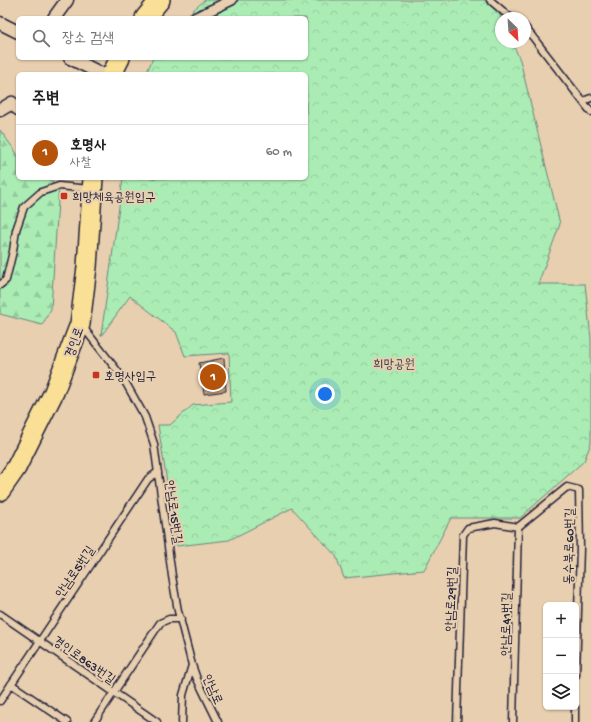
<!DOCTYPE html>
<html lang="ko">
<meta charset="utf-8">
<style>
:root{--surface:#fff;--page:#f6f6f6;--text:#222;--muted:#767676;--line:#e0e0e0;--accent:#b45309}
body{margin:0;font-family:"Gochi Hand","Poor Story",sans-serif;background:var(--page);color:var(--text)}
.controls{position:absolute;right:12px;bottom:12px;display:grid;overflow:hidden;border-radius:6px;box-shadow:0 1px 3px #0004}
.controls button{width:36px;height:36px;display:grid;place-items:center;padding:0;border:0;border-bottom:1px solid var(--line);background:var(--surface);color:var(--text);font:20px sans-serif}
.compass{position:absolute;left:495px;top:12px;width:36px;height:36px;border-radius:50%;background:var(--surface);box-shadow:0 1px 3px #0004;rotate:155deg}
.you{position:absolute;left:325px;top:394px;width:14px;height:14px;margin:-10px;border:3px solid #fff;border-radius:50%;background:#1a73e8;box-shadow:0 0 0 6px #1a73e833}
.badge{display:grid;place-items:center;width:26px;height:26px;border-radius:50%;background:var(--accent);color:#fff;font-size:13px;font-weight:700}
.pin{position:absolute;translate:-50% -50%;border:2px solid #fff;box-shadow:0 1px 4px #0006}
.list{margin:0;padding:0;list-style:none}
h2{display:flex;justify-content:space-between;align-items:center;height:52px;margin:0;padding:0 16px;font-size:17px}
h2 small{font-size:13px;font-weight:400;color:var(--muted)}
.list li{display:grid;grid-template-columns:26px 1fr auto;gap:12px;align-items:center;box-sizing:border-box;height:56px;padding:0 16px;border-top:1px solid var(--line)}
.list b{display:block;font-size:15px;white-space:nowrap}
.list p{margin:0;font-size:13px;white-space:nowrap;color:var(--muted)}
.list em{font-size:13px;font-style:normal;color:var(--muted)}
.icon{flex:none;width:22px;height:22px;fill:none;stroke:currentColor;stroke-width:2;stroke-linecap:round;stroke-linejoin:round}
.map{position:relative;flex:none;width:591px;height:722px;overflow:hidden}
.search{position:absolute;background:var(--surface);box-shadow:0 1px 3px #0004;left:16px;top:16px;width:292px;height:44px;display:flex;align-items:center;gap:10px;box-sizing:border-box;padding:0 14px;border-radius:6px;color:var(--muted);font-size:15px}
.panel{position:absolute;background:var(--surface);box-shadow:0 1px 3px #0004;left:16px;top:72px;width:292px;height:108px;border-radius:6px}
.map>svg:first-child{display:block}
.forest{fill:url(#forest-firs);stroke:#668778}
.park{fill:url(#park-crowns);stroke:#668778}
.building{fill:#c7a785;stroke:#22223b}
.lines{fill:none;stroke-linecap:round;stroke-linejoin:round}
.service-casing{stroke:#22223b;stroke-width:9}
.pedestrian-casing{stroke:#22223b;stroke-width:12}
.minor-casing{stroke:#22223b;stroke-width:15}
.primary-casing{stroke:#22223b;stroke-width:22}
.service{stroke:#e8cfb0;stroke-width:6}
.pedestrian{stroke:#e8cfb0;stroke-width:9}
.minor{stroke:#e8cfb0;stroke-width:12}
.primary{stroke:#fadf96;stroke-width:19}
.poi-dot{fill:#c8321e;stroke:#e8cfb0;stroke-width:1.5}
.labels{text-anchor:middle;stroke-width:4;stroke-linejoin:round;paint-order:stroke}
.poi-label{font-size:13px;fill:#22223b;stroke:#e8cfb0;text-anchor:start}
.street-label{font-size:13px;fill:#22223b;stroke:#e8cfb0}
.park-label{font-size:13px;fill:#37404d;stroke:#e8cfb0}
</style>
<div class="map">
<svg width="591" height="722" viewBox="0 0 591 722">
<defs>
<pattern id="forest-firs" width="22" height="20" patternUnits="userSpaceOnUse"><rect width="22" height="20" fill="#abecb5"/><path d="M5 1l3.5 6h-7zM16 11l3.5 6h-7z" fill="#93ca9d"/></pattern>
<pattern id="park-crowns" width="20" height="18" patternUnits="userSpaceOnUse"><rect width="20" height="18" fill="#abecb5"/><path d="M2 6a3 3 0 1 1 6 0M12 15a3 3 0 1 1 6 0" fill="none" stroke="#93ca9d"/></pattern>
</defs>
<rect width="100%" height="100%" fill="#e8cfb0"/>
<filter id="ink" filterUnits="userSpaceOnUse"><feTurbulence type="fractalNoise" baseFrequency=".025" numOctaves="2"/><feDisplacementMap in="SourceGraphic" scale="8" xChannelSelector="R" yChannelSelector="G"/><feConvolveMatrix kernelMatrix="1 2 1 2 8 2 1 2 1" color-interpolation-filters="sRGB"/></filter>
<g filter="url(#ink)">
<path class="forest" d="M0 130 18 155V178H47L59 186 51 309 42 325 0 314Z"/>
<path class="park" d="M205 0H484L499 13 501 18V42H512L520 60 560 224 538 284H585L591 339V443L584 461 520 518H451L424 570 344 578 336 556 292 508 229 540 177 546 158 425H170L193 405 231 402 229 353 185 356 176 332 130 296 101 336 123 178H306V74H146L153 58H306V18H184Z"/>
<path class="building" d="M224 358 226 391 204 394 199 363Z"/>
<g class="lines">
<g class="service-casing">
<path id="service" d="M490 0 511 18
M525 27 591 112
M583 101 591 98
M0 285 6 280 13 251 16 230 24 207 41 192 59 186 90 189
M83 327 123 378 145 417 154 444 172 576 178 611 192 665 183 695 182 722
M518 527 567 487 579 490 580 548 576 675
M0 614 157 722
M192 665 197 679 218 722
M11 684 67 722
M0 701 148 479 158 472
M94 722 160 623 169 619H181
M457 722 463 535 468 528 495 523 518 527
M513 722 518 527
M575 722V707"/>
</g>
<g class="pedestrian-casing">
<path id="pedestrian" d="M194 18 232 0"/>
</g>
<g class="minor-casing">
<path id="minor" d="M54 18 67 0
M0 23 18 32
M70 58 102 74
M0 110 12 103 18 109"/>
</g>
<g class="primary-casing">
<path id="primary" d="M145 18 160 0
M112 74 120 58
M0 491 16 468 54 392 80 324 87 267 93 178"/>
</g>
<use href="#service" class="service"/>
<use href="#pedestrian" class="pedestrian"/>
<use href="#minor" class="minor"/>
<use href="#primary" class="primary"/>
</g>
</g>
<g class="poi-dot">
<rect x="60" y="192" width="8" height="8" rx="2"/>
<rect x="92" y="371" width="8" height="8" rx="2"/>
</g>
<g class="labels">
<g class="poi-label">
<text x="72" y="201">희망체육공원입구</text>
<text x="104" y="380">호명사입구</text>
</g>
<g class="street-label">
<text transform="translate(73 342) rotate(-70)" y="5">경인로</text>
<text transform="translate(175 512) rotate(82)" y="5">안남로15번길</text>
<text transform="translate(568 546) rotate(-89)" y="5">동수북로60번길</text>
<text transform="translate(74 571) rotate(-56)" y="5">안남로5번길</text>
<text transform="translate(450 599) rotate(-88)" y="5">안남로29번길</text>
<text transform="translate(505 624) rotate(-89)" y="5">안남로41번길</text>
<text transform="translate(85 659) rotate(35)" y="5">경인로863번길</text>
<text transform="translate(214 689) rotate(66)" y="5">안남로</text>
</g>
<g class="park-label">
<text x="394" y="368">희망공원</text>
</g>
</g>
</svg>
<div class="controls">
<button>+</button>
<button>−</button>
<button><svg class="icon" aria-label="layers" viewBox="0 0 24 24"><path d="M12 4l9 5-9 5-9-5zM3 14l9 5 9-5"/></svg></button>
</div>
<svg class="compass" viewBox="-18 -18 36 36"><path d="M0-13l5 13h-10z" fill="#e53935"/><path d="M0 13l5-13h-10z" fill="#767676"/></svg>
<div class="you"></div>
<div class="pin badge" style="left:213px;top:377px">1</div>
<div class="search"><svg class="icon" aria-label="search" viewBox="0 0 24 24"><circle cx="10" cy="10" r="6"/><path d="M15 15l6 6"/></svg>장소 검색</div>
<section class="panel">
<h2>주변<small></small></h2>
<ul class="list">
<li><span class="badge">1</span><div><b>호명사</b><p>사찰</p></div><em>60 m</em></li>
</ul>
</section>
</div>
